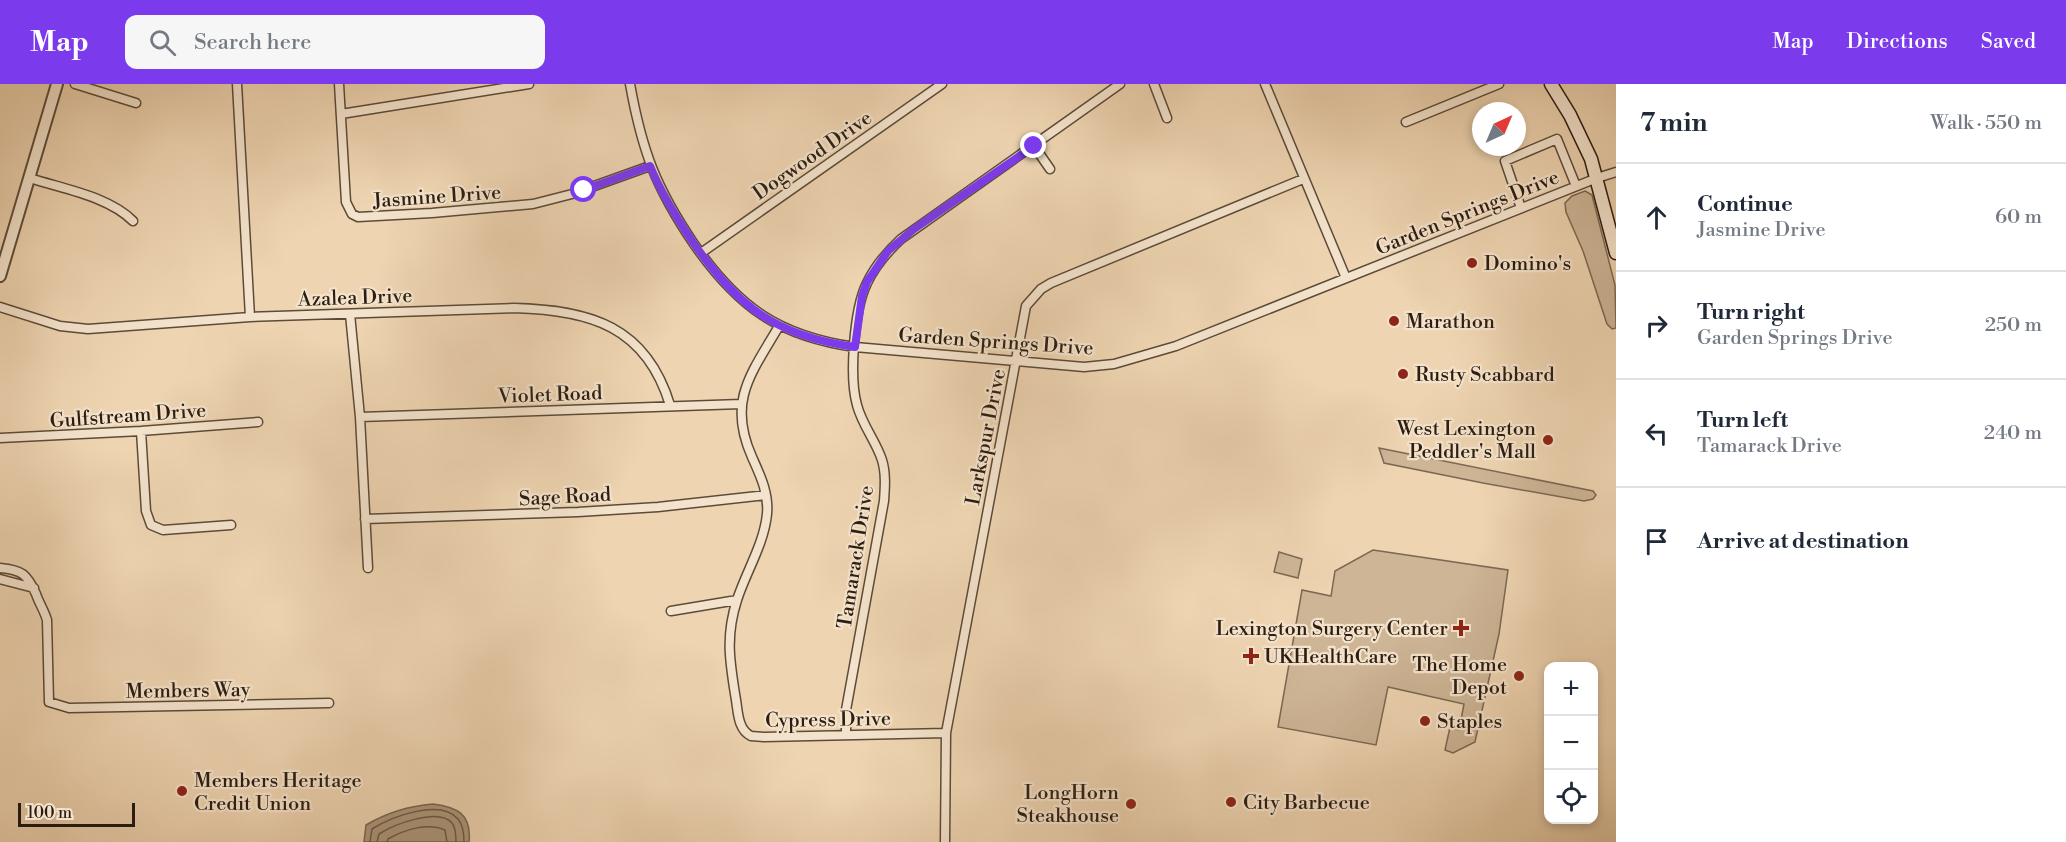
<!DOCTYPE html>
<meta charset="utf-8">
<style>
:root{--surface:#fff;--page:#f6f6f7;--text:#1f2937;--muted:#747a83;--line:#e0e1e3;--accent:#7c3aed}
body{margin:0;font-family:"Libre Bodoni",serif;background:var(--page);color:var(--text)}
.controls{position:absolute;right:18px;bottom:18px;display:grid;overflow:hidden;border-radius:12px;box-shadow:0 3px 9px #0003}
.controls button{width:54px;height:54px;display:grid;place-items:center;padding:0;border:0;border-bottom:2px solid var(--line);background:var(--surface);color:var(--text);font:30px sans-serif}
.compass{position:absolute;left:1472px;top:18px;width:54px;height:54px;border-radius:50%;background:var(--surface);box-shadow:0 3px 9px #0003;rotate:44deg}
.scale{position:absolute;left:18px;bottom:15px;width:117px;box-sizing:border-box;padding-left:6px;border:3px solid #2c1d11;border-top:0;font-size:16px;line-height:21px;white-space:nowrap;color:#2c1d11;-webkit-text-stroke:4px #f4e3cc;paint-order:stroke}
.stop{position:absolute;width:18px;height:18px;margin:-14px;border:4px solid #7c3aed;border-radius:50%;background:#fff}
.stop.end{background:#7c3aed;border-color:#fff;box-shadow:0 2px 6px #0008}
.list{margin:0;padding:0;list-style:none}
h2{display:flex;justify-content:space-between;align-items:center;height:78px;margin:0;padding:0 24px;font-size:26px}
h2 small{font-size:20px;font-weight:400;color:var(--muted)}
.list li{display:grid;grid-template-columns:39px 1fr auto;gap:18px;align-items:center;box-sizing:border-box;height:108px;padding:0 24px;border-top:2px solid var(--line)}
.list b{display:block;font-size:22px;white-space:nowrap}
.list p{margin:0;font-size:20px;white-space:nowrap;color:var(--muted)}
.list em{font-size:20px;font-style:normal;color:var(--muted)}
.icon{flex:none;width:33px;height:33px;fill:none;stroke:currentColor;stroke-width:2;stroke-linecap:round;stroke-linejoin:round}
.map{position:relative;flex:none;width:1616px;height:758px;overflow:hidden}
header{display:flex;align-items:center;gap:36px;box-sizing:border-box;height:84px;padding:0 30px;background:var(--accent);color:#fff}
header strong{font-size:28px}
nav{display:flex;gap:33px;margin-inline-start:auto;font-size:21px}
.search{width:420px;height:54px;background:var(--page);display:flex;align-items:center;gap:15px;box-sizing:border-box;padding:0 21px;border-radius:12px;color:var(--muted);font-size:22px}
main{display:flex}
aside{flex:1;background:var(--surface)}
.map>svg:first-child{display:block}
.green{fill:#cdb596;stroke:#7c6954;stroke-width:1.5}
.water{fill:#ac967b;stroke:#796651;stroke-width:1.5}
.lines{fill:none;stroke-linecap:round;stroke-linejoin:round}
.shore{stroke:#6c5a46;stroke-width:1.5}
.minor-casing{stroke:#5c4b39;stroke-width:11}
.tertiary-casing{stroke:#5c4b39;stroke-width:14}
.secondary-casing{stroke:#2c1d11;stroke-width:15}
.minor{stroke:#f4e3cc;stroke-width:8}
.tertiary{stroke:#f4e3cc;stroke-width:10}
.secondary{stroke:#f4e3cc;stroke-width:12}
.route{stroke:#7c3aed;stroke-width:8}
.poi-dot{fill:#8f2418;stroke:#f4e3cc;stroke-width:2}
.labels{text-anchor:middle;stroke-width:4.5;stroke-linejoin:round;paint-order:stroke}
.street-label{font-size:20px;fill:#2c1d11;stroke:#f4e3cc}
.poi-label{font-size:20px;fill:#2c1d11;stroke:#f4e3cc;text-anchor:start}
</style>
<header>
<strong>Map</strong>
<div class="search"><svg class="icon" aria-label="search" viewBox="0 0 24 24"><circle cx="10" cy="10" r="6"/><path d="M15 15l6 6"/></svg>Search here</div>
<nav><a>Map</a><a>Directions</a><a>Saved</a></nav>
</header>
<main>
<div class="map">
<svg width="1616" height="758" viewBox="0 0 1616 758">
<rect width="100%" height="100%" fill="#eed4b1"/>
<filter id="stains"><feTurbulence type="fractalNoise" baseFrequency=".00333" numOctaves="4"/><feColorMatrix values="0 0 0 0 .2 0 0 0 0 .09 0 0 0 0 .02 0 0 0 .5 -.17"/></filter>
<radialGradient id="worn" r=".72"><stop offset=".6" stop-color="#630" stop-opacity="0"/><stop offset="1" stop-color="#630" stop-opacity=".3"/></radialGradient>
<path class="green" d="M1585 107 1592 111 1615 201 1616 244 1612 245 1607 240 1583 167 1566 128 1565 119 1572 112Z
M1379 364 1593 407 1596 411 1593 415 1584 417 1483 399 1384 379Z
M1373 466 1508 486 1499 550 1475 658 1453 669 1445 666 1450 643 1459 646 1464 620 1388 603 1376 661 1278 643 1302 506 1331 512 1335 487Z
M1279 468 1302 475 1298 494 1274 488Z"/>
<path class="water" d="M433 720C457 723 472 730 469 758H364L366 741C388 728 408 722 433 720Z"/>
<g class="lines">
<path class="shore" d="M370 758 372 745C391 733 440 714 458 735 463 741 464 750 464 758
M377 758 379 750C393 741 438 723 452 739 456 744 456 752 456 758
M387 758 388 755C404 746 427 738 445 746L447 758"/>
<g class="minor-casing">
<path id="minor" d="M75 0 136 19
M237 0 250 233
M339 0 346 118 352 130 358 133 432 129 533 120 572 110 650 82
M630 0C642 67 656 104 694 160 738 223 778 252 855 263L1084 283 1114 280 1176 262 1597 94 1616 88
M1154 0 1167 34
M1265 0 1346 194
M341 30 529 0
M1406 38 1499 0
M1034 62 1050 85
M30 94C63 105 108 112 133 137
M1521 124 1505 77 1557 55 1576 102
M701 169 942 0
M0 223 60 242 88 245 250 233 514 224C590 226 646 242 670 321
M350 230 360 333 368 484
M779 242C751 290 727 317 752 373 760 391 769 409 767 430 764 460 746 488 737 516 725 553 730 579 736 616 738 628 738 646 751 652L764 653 946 649
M360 333 741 320
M141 347 146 427 151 441 163 446 231 441
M0 354 141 347 258 338
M365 435 578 428 658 423 766 411
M0 484C22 486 27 490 36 510 39 519 44 526 47 536L49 618 69 624 329 619
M0 495 34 504
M671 527 737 516
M846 651V626L884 417C885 403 886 389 882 376 876 357 862 341 857 321 849 293 854 225 867 199 875 182 887 168 901 155L1120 0
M945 758 946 649 1026 222 1041 205 1051 199 1303 95"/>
</g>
<g class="tertiary-casing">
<path id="tertiary" d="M0 192 57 0"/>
</g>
<g class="secondary-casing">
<path id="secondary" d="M1551 0 1570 31 1591 75 1616 169"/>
</g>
<use href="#minor" class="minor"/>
<use href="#tertiary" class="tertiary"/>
<use href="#secondary" class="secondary"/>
</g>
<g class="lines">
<path class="route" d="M584 106 650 82C661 109 676 133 692 157 737 222 775 252 855 263L862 212 867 198 888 167 914 145 1034 62"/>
</g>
<g class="poi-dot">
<circle cx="1472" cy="179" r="6"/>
<circle cx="1394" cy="237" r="6"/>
<circle cx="1403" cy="290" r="6"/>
<circle cx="1548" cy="356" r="6"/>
<path d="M1458 535h6v6h6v6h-6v6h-6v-6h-6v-6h6z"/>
<path d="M1248 563h6v6h6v6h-6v6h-6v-6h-6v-6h6z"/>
<circle cx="1519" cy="592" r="6"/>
<circle cx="1425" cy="637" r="6"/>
<circle cx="182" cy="707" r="6"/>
<circle cx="1231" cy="718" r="6"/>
<circle cx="1131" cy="720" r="6"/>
</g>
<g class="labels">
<g class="street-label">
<text transform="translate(812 71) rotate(-35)" y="7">Dogwood Drive</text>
<text transform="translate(437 112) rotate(-4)" y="7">Jasmine Drive</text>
<text transform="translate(1467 128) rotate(-22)" y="7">Garden Springs Drive</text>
<text transform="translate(355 213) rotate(-2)" y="7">Azalea Drive</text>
<text transform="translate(996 257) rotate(4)" y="7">Garden Springs Drive</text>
<text transform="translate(550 310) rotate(-2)" y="7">Violet Road</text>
<text transform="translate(128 331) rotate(-4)" y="7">Gulfstream Drive</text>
<text transform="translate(985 353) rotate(-79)" y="7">Larkspur Drive</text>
<text transform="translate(565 412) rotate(-3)" y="7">Sage Road</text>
<text transform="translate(855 473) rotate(-81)" y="7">Tamarack Drive</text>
<text transform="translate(188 606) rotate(-1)" y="7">Members Way</text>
<text transform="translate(828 635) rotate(-1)" y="7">Cypress Drive</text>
</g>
<g class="poi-label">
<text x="1484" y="186">Domino's</text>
<text x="1406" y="244">Marathon</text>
<text x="1415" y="297">Rusty Scabbard</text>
<text x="1536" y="351" text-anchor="end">West Lexington<tspan x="1536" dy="23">Peddler's Mall</tspan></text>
<text x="1448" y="551" text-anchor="end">Lexington Surgery Center</text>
<text x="1264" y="579">UKHealthCare</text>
<text x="1507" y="587" text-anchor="end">The Home<tspan x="1507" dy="23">Depot</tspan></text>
<text x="1437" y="644">Staples</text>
<text x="194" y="703">Members Heritage<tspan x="194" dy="23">Credit Union</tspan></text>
<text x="1119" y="715" text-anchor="end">LongHorn<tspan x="1119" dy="23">Steakhouse</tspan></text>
<text x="1243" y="725">City Barbecue</text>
</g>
</g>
<rect width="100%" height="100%" filter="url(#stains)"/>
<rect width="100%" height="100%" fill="url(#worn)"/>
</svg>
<div class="controls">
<button>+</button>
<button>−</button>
<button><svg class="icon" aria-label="locate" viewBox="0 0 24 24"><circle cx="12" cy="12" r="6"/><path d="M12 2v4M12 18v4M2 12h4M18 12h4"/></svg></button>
</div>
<svg class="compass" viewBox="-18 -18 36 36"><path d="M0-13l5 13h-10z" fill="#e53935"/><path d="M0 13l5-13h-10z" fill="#747a83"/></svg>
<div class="scale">100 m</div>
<div class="stop" style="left:584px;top:106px"></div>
<div class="stop end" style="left:1034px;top:62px"></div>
</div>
<aside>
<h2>7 min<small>Walk · 550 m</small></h2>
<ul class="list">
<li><svg class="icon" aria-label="ahead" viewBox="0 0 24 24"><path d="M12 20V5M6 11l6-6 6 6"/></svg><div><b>Continue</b><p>Jasmine Drive</p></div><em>60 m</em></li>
<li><svg class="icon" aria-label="right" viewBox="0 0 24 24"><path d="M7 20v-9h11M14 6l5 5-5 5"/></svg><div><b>Turn right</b><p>Garden Springs Drive</p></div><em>250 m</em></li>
<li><svg class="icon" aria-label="left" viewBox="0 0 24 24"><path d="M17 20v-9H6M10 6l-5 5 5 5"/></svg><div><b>Turn left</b><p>Tamarack Drive</p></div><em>240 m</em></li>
<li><svg class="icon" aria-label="arrive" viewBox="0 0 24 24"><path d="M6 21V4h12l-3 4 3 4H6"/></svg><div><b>Arrive at destination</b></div></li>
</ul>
</aside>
</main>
